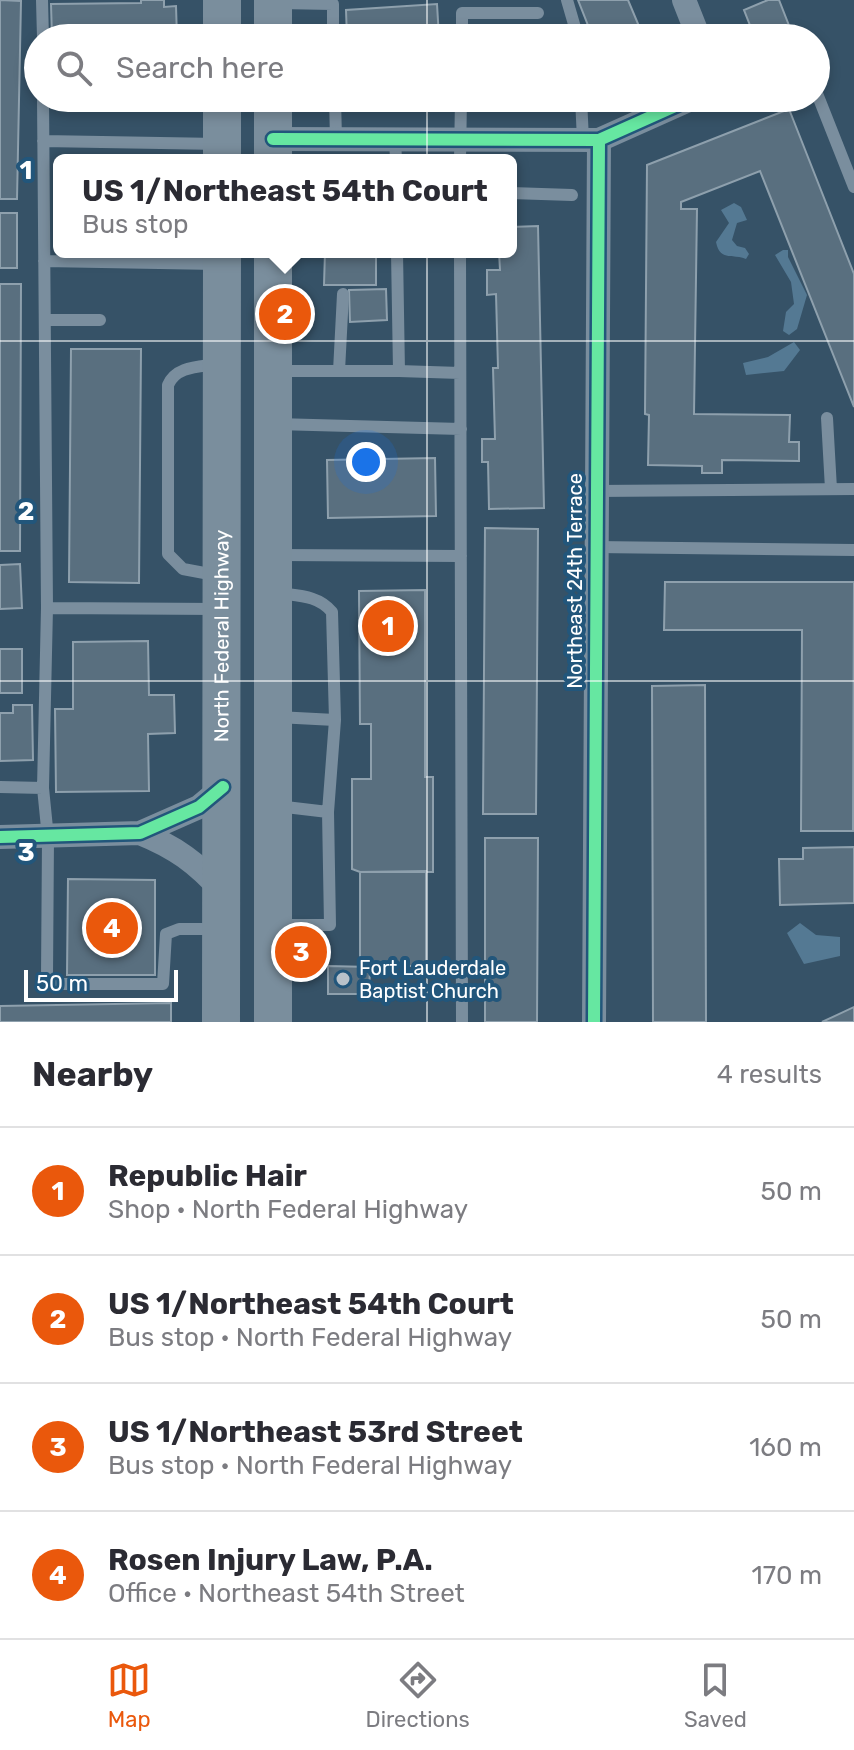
<!DOCTYPE html>
<meta charset="utf-8">
<style>
:root{--surface:#fff;--page:#f2f2f3;--text:#2b2b33;--muted:#7c7c81;--line:#e1e1e2;--accent:#ea580c}
body{margin:0;font-family:Rubik,sans-serif;background:var(--page);color:var(--text)}
.scale{position:absolute;left:24px;bottom:20px;width:154px;box-sizing:border-box;padding-left:8px;border:4px solid #fff;border-top:0;font-size:22px;line-height:28px;white-space:nowrap;color:#fff;-webkit-text-stroke:6px #22567b;paint-order:stroke}
.you{position:absolute;left:366px;top:462px;width:28px;height:28px;margin:-20px;border:6px solid #fff;border-radius:50%;background:#1a73e8;box-shadow:0 0 0 12px #1a73e833}
.badge{display:grid;place-items:center;width:52px;height:52px;border-radius:50%;background:var(--accent);color:#fff;font-size:26px;font-weight:700}
.pin{position:absolute;translate:-50% -50%;border:4px solid #fff;box-shadow:0 2px 8px #0006}
.popup{position:absolute;left:53px;top:154px;width:464px;height:104px;box-sizing:border-box;display:grid;place-content:center;border-radius:12px;background:var(--surface);filter:drop-shadow(0 2px 6px #0005);font-size:26px;white-space:nowrap;color:var(--muted)}
.popup b{font-size:30px;color:var(--text)}
.popup::after{content:'';position:absolute;left:50%;top:100%;margin-left:-16px;border:16px solid transparent;border-top-color:var(--surface)}
.list{margin:0;padding:0;list-style:none}
h2{display:flex;justify-content:space-between;align-items:center;height:104px;margin:0;padding:0 32px;font-size:34px}
h2 small{font-size:26px;font-weight:400;color:var(--muted)}
.list li{display:grid;grid-template-columns:52px 1fr auto;gap:24px;align-items:center;box-sizing:border-box;height:128px;padding:0 32px;border-top:2px solid var(--line)}
.list b{display:block;font-size:30px;white-space:nowrap}
.list p{margin:0;font-size:26px;white-space:nowrap;color:var(--muted)}
.list em{font-size:26px;font-style:normal;color:var(--muted)}
.icon{flex:none;width:44px;height:44px;fill:none;stroke:currentColor;stroke-width:2;stroke-linecap:round;stroke-linejoin:round}
.map{position:relative;flex:none;width:854px;height:1022px;overflow:hidden}
.search{position:absolute;background:var(--surface);box-shadow:0 4px 12px #0003;left:24px;right:24px;top:24px;height:88px;display:flex;align-items:center;gap:20px;box-sizing:border-box;padding:0 28px;border-radius:44px;color:var(--muted);font-size:30px}
.sheet{height:616px;background:var(--surface)}
nav{display:flex;justify-content:space-around;align-items:center;box-sizing:border-box;height:112px;border-top:2px solid var(--line);background:var(--surface);font-size:22px;color:var(--muted)}
nav a{display:grid;justify-items:center;gap:4px}
nav .on{color:var(--accent)}
.map>svg:first-child{display:block}
.water{fill:#547993}
.building{fill:#596f7f;stroke:#8ea0ad;stroke-width:2}
.lines{fill:none;stroke-linecap:round;stroke-linejoin:round}
.service{stroke:#7a8e9e;stroke-width:12}
.minor{stroke:#7a8e9e;stroke-width:24}
.primary{stroke:#7a8e9d;stroke-width:38}
.cycleway-casing{stroke:#22567b;stroke-width:17}
.cycleway{stroke:#66e7a1;stroke-width:12}
.grid{fill:none;stroke:#fff;stroke-width:2;stroke-opacity:0.55}
.poi-dot{fill:#b9c2ca;stroke:#22567b;stroke-width:3}
.labels{text-anchor:middle;stroke-width:8;stroke-linejoin:round;paint-order:stroke}
.street-label{font-size:20px;fill:#fff;stroke:#22567b}
.poi-label{font-size:20px;fill:#fff;stroke:#22567b;text-anchor:start}
.grid-label{font-size:26px;text-anchor:middle;font-weight:bold;fill:#fff;stroke:#22567b;stroke-width:8;stroke-linejoin:round;paint-order:stroke}
</style>
<div class="map">
<svg width="854" height="1022" viewBox="0 0 854 1022">
<rect width="100%" height="100%" fill="#365267"/>
<path class="water" d="M734 203 741 207 747 220 737 223 732 240 737 246 745 248 749 254 746 259C732 253 720 262 716 242L729 223 721 210Z
M783 250H788V257L807 295 797 329 789 335 783 331 786 312 794 304 791 282 775 255Z
M794 342 800 350 784 371 746 375 743 363 768 357Z
M800 923 816 935 840 937V956L804 964 787 933Z"/>
<path class="building" d="M0 0 21 1 17 199H0Z
M141 0H164V7L176 6 177 38H52L51 4 141 3Z
M578 0H628L644 38H593Z
M768 0H779L790 28 755 38 744 10Z
M437 4 439 38H347L346 10Z
M789 109 854 274V407L760 171 681 202V209H697L694 414 790 415 789 442H799V461L722 460V473H702V466L648 465 649 415 645 414 647 165Z
M0 213H17V268H0Z
M538 226 544 508 489 509 488 462H482V439H495L493 368H498L496 294 487 295V270H500L499 252H511V227Z
M325 252H376V285H324Z
M0 284H21L20 551H0Z
M386 289 387 320 350 322 349 290Z
M71 349H141L139 583 69 582Z
M435 458 436 516 328 518 327 460Z
M485 528 538 529 536 814H483Z
M20 564 22 608 0 609V565Z
M665 582H854L853 831H801L802 630H664Z
M425 590V777H433V872H360L352 869V779H371V724H360L359 591Z
M148 641 149 695H174L175 733 148 734 149 791 56 792 55 709H73V642Z
M0 649H22V693H0Z
M705 685 706 1022H653L652 686Z
M13 705H32L33 760 0 761V713H13Z
M485 838H538L537 1022H485Z
M854 847V903L780 905 779 859H803V848Z
M426 871V966H360V872Z
M68 879 155 880V975H67Z
M328 966 370 967 369 994H328Z
M171 1003V1022H0V1006Z
M854 1007V1022H822Z"/>
<g class="lines">
<path class="service" d="M42 0 43 38
M567 0 578 38
M279 3 333 4V38
M462 38V13H538
M816 91 854 187
M43 98 47 608 43 788 48 838 47 976 52 984H163L166 934 179 929H218
M335 98 336 139
M581 98 583 140
M395 139 396 160
M43 141 219 144
M460 160 461 98
M511 193 572 195
M397 252 399 371 460 373
M460 252 462 1022
M44 261 217 264
M45 320H100
M278 371H399
M339 371 343 294
M827 418 831 489
M276 424 461 429
M595 491 854 489
M595 547 854 550
M277 555 461 556
M215 575 183 569 168 554V385C176 366 199 367 217 364
M47 608 219 609
M277 717 335 720 332 612C318 595 298 596 278 593
M0 787 43 788
M277 806 328 812
M277 925H330L328 812 335 720"/>
<path class="minor" d="M684 0 699 38
M273 139 599 140 693 98
M140 833C175 847 197 863 222 891
M0 837 140 833 199 807 223 787
M594 1022 599 140"/>
<g class="primary">
<path d="M222 0V38"/>
<path d="M273 0V38"/>
<path d="M222 98V160"/>
<path d="M273 160V98"/>
<path d="M273 252V1022"/>
<path id="s1" d="M221 1022 222 252"/>
</g>
<g class="cycleway-casing">
<path id="cycleway" d="M273 139 599 140 693 98
M0 837 140 833 199 807 223 787
M594 1022 599 140"/>
</g>
<use href="#cycleway" class="cycleway"/>
</g>
<path class="grid" d="M427 0V38M427 98V1022M0 341H854M0 681H854"/>
<circle class="poi-dot" cx="343" cy="979" r="8"/>
<g class="labels">
<g class="street-label">
<text transform="translate(575 581) rotate(-90)" y="7">Northeast 24th Terrace</text>
<text dy="7" stroke="none"><textPath href="#s1" startOffset="386">North Federal Highway</textPath></text>
</g>
<g class="poi-label">
<text x="359" y="975">Fort Lauderdale<tspan x="359" dy="23">Baptist Church</tspan></text>
</g>
</g>
<g class="grid-label">
<text x="26" y="179">1</text>
<text x="26" y="520">2</text>
<text x="26" y="861">3</text>
</g>
</svg>
<div class="scale">50 m</div>
<div class="you"></div>
<div class="pin badge" style="left:388px;top:626px">1</div>
<div class="pin badge" style="left:285px;top:314px">2</div>
<div class="popup"><b>US 1/Northeast 54th Court</b>Bus stop</div>
<div class="pin badge" style="left:301px;top:952px">3</div>
<div class="pin badge" style="left:112px;top:928px">4</div>
<div class="search"><svg class="icon" aria-label="search" viewBox="0 0 24 24"><circle cx="10" cy="10" r="6"/><path d="M15 15l6 6"/></svg>Search here</div>
</div>
<section class="sheet">
<h2>Nearby<small>4 results</small></h2>
<ul class="list">
<li><span class="badge">1</span><div><b>Republic Hair</b><p>Shop · North Federal Highway</p></div><em>50 m</em></li>
<li><span class="badge">2</span><div><b>US 1/Northeast 54th Court</b><p>Bus stop · North Federal Highway</p></div><em>50 m</em></li>
<li><span class="badge">3</span><div><b>US 1/Northeast 53rd Street</b><p>Bus stop · North Federal Highway</p></div><em>160 m</em></li>
<li><span class="badge">4</span><div><b>Rosen Injury Law, P.A.</b><p>Office · Northeast 54th Street</p></div><em>170 m</em></li>
</ul>
</section>
<nav>
<a class="on"><svg class="icon" aria-label="map" viewBox="0 0 24 24"><path d="M3 6l6-2 6 2 6-2v14l-6 2-6-2-6 2zM9 4v14M15 6v14"/></svg>Map</a>
<a><svg class="icon" aria-label="directions" viewBox="0 0 24 24"><path d="M12 3l9 9-9 9-9-9zM9 14v-3h6M13 9l2 2-2 2"/></svg>Directions</a>
<a><svg class="icon" aria-label="saved" viewBox="0 0 24 24"><path d="M7 4h10v16l-5-4-5 4z"/></svg>Saved</a>
</nav>
